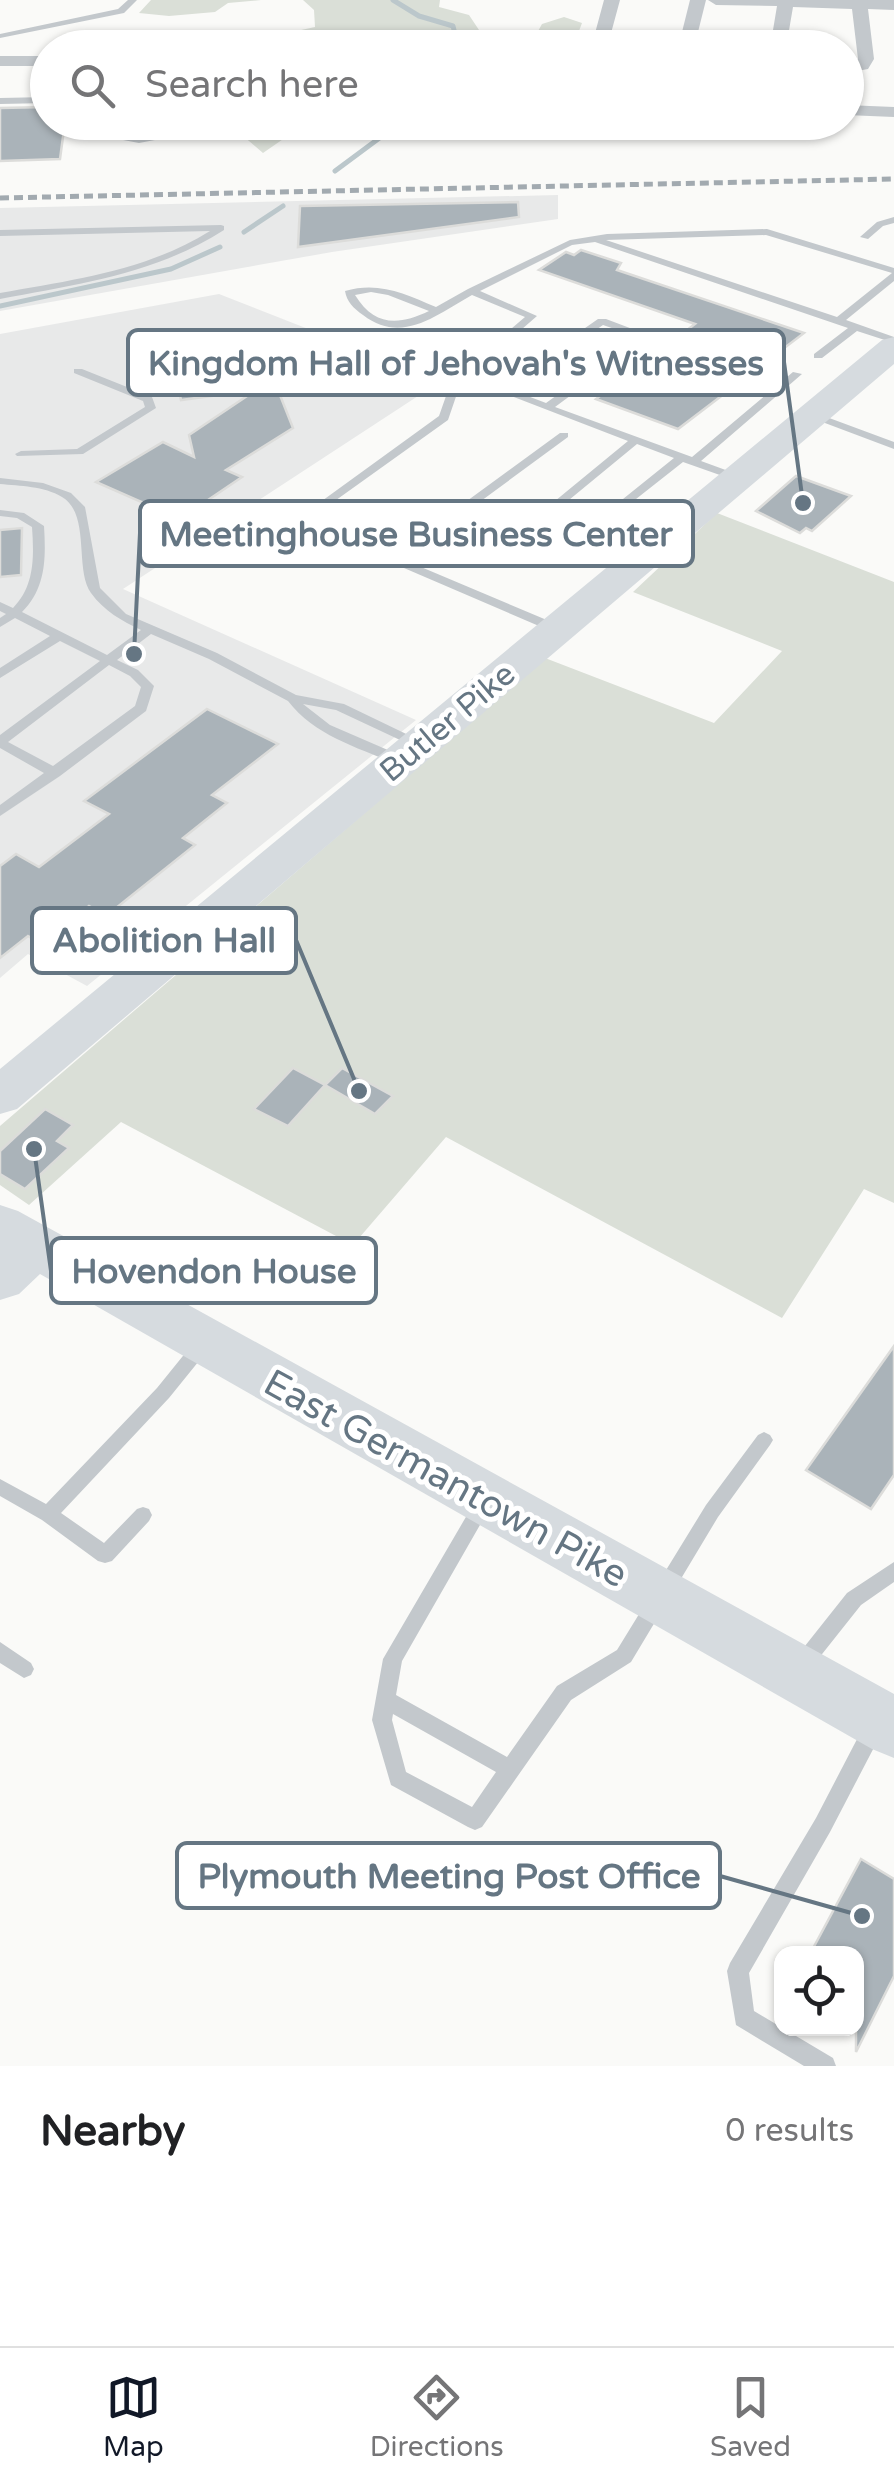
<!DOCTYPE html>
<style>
:root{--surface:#fff;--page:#f6f6f6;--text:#202124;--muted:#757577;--line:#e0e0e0;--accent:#111827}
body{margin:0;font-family:"Varela Round",sans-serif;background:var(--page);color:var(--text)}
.controls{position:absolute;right:30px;bottom:30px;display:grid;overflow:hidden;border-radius:20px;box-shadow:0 2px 8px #0004}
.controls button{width:90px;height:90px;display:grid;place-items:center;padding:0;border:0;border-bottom:2px solid var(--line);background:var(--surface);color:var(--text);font:50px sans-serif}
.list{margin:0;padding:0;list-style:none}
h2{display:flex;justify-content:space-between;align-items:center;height:130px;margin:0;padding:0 40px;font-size:42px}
h2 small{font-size:32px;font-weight:400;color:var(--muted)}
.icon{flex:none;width:55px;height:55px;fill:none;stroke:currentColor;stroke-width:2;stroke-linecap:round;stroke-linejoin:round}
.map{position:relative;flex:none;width:894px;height:2066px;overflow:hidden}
.search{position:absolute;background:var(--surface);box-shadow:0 2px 8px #0004;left:30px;right:30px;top:30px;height:110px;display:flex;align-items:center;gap:25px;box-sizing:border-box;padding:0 35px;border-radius:55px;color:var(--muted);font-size:38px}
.sheet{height:280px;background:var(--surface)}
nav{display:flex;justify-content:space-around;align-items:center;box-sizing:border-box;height:140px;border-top:2px solid var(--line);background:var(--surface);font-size:28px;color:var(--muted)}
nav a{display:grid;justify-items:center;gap:5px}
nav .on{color:var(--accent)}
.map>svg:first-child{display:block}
.built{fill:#e8e9e9}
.green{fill:#dadfd7}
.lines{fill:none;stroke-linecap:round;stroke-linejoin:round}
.stream{stroke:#bbc7cb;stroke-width:5}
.building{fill:#aab3b9;stroke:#dcdcda;stroke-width:2.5}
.service{fill:#c3c8cc;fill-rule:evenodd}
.minor{fill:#c3c8cc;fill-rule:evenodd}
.primary{fill:#d6dbdf;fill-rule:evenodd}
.rail{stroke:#a2aab0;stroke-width:5;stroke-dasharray:9 5;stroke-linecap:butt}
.labels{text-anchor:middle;stroke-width:10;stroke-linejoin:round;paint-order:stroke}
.street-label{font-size:32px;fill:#657683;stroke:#fff}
.near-street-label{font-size:38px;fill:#657683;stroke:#fff}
.leader{fill:none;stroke:#657683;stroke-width:4}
.callout-dot{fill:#657683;stroke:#fff;stroke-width:4}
.callout{fill:#fff;stroke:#657683;stroke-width:4}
.callout-label{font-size:35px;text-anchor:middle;font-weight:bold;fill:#657683}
</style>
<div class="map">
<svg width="894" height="2066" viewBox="0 0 894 2066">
<rect width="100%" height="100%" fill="#fafaf8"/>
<path class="built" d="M558 195V219L332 252 0 311V208Z
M219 294 441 381 123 589 416 720 87 986 28 954 0 978V334Z"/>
<path class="green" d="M151 0H261L228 3 215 12 169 16 139 13Z
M303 0H440L439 7 469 15 487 42H532L542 24 564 17 582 23 573 47H135L179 35 269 37 315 27 314 10Z
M820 123 847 125 543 131 496 136 314 133 289 135 263 153 228 123Z
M717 513 894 582V1203L864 1189 782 1318 446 1137 353 1245 121 1122 29 1205 0 1185V1126L545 658 714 723 782 651 633 592Z"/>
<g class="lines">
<path class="stream" d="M393 0 419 16 453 26 456 38 450 48
M335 171 401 122
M244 232 283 206
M0 306 171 269 220 247"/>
</g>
<path class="building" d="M48 107V122H65L60 159 0 161V108Z
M518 202 519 217 298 247 300 206Z
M581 250 621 263 617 270 804 333 678 429 596 399 695 324 539 270 566 252 574 255Z
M261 347 293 428 226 470 242 477 180 519 96 482 163 442 194 457 189 435 256 390 181 400 171 356Z
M796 476 851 496 812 531 806 528 800 533 756 511Z
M22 528 21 575 0 577V530Z
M207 709 278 744 212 795 227 803 183 838 195 845 106 916 89 906 41 944 28 936 0 958V866L16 854 39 867 109 814 84 801Z
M293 1068 325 1085 288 1126 254 1109Z
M342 1068 393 1096 375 1114 325 1085Z
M45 1109 73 1125 57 1141 69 1148 25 1189 0 1174V1151Z
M894 1346V1475L871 1509 806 1470Z
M861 1859 894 1879V1976L856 2052V1954H810Z"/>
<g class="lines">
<path class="service" d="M128 0H137L124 13 0 38V34L118 9Z
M48 97V103L0 104V98Z
M97 122H106L109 132 139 137 170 132 175 122H184L176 136 139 143 102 136Z
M894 217V223L883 226 868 239 860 237 877 222Z
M221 225 224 226V230C155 274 79 284 0 299V293C72 280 146 271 210 231L0 236V230Z
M767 229 894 268V281L846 320 894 337V343L857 331 822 358H814V354L848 328 595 242 572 245 480 291 537 316 461 382 448 420 311 518 393 555 560 433H568V437L402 559 561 626V632H553L390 562 297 519 439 416 452 379 525 317 472 295C436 315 402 345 363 315 353 308 347 302 345 291 379 281 405 294 436 307L468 289 570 240 607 234ZM766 235 892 273 837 317 606 240ZM371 292 388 295 429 311C398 326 374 326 355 295Z
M598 319H606L651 336 555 407 692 457 793 372 802 374 701 461 742 476V480H734L683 462 579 544 527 524 628 441 506 394 509 381ZM603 325 638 337 546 403 517 392 518 384ZM637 444 674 458 577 536 541 523Z
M74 369H82L152 397 156 408 83 454 17 456 15 454 21 451 77 449 145 407 143 401 74 373Z
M813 412 894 442V449L809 417V413Z
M0 478 43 483 71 493 85 507 100 588 126 614 217 653 296 695 344 704 427 744 420 748 415 747 336 710 303 704 330 725 404 757 406 760 404 763H394C356 747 314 735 288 701L209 659 151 634 117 660 138 670 154 686 146 711 60 776 0 816V805L44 773 0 748V735L100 661 60 641 0 678V668L50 636 15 618 0 627V618L6 614 0 611V602L13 608C35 586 34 556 32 527L17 518 0 516V510L24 513 44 526C46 558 46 588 22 612L107 655 141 630C122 621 104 611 91 593 74 569 91 514 62 497 44 486 20 486 0 484ZM109 665 130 676 141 687 135 706 53 766 8 742Z
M201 1339 207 1341 210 1346 207 1351 169 1398 61 1513 104 1543 137 1509 143 1507 149 1509 152 1515 149 1521 112 1561 105 1563 98 1561 42 1520 0 1496V1479L46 1504 157 1388 195 1341Z
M764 1432 770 1435 773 1440 770 1445 718 1517 631 1662 571 1700 482 1827 475 1830 468 1827 391 1785 372 1720 383 1659 477 1498 483 1496 489 1498 492 1504 402 1661 396 1695 507 1757 557 1686 617 1650 706 1505 758 1435ZM393 1714 496 1772 472 1807 406 1772 392 1720Z
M894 1562V1582L861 1605 811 1668 804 1671 797 1668 794 1662 797 1656 847 1593Z
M0 1642 31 1663 34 1669 31 1675 24 1678 0 1663Z
M874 1717 881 1720 884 1727 881 1734 830 1832 749 1973 754 2011 833 2058 836 2066H804L736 2025 727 1971 730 1963 816 1818 867 1720Z"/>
<path class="minor" d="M604 0H620L607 48H591Z
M690 0H706L694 48H678Z
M708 0H894V10L868 9 874 59 868 69 846 73V63L858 59 852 9 793 7 786 48H770L777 6 716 5Z
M0 56H48V66H0Z
M846 105 894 107V117L846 115Z"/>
<path class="primary" d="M894 337V364L17 1109 0 1114V1069L882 340Z
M0 1205 18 1211 894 1694V1758L872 1749 40 1274 19 1294 0 1300Z"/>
<path class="rail" d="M0 198 894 179"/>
</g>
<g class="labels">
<g class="street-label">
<text transform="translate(447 722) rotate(-40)" y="11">Butler Pike</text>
</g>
<g class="near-street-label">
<text transform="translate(446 1478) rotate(29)" y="13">East Germantown Pike</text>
</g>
</g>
<path class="leader" d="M803 503L784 362M134 654L140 533M359 1091L296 940M34 1149L51 1271M862 1916L720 1876"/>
<g class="callout-dot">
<circle cx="803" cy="503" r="10"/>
<circle cx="134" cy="654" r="10"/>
<circle cx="359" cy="1091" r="10"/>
<circle cx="34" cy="1149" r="10"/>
<circle cx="862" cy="1916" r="10"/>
</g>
<g class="callout">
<rect x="128" y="330" width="656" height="65" rx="10"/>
<rect x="140" y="501" width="553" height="65" rx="10"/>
<rect x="32" y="908" width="264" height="65" rx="10"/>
<rect x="51" y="1238" width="325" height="65" rx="10"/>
<rect x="177" y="1843" width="543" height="65" rx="10"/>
</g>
<g class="callout-label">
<text x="456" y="375">Kingdom Hall of Jehovah's Witnesses</text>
<text x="416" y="546">Meetinghouse Business Center</text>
<text x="164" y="952">Abolition Hall</text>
<text x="214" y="1283">Hovendon House</text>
<text x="449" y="1888">Plymouth Meeting Post Office</text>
</g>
</svg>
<div class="controls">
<button><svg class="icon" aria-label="locate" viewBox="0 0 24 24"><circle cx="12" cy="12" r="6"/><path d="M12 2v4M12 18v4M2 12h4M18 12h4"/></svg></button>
</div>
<div class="search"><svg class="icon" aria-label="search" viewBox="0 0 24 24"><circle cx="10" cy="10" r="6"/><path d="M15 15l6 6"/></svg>Search here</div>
</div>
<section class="sheet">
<h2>Nearby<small>0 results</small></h2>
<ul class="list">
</ul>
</section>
<nav>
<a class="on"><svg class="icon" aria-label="map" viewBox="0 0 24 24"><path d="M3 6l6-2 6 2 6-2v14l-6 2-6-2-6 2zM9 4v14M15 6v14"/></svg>Map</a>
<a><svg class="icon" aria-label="directions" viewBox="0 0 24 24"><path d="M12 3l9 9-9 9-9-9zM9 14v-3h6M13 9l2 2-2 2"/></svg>Directions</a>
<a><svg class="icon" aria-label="saved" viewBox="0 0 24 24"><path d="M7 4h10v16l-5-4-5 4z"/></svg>Saved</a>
</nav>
